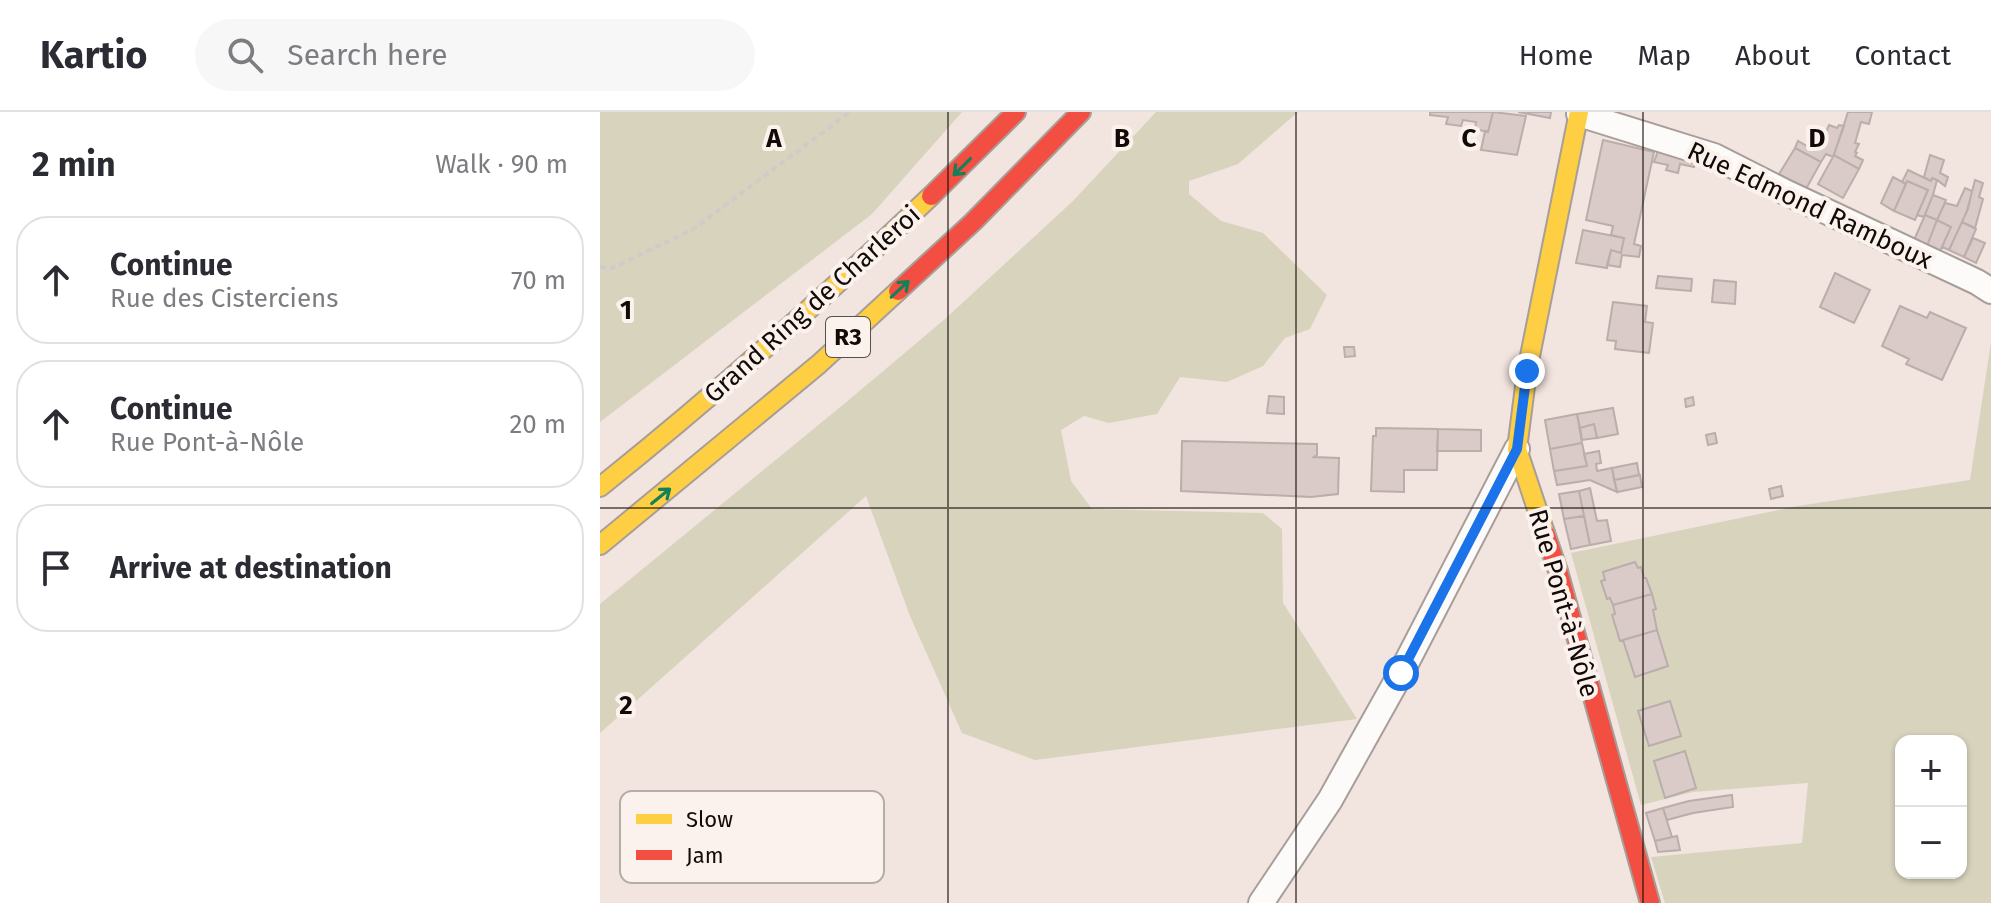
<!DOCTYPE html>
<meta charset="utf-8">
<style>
:root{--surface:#fff;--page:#f7f7f7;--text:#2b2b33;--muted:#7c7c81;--line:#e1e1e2}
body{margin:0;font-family:"Fira Sans",sans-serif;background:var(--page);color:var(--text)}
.controls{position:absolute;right:24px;bottom:24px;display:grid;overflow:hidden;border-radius:16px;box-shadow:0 2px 6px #0004}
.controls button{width:72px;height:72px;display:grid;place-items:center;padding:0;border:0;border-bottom:2px solid var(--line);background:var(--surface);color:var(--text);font:40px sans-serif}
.stop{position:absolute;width:24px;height:24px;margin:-18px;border:6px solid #1a73e8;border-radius:50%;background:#fff}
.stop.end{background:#1a73e8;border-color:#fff;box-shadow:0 2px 8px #0008}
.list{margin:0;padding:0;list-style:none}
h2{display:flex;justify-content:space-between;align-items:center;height:104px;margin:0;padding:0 32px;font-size:34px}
h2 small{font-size:26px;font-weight:400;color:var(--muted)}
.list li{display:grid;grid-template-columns:52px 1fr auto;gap:24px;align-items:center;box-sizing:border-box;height:128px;margin:0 16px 16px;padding:0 16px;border:2px solid var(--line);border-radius:32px}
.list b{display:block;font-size:30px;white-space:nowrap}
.list p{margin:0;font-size:26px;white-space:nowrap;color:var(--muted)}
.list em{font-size:26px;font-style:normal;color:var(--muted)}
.icon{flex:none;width:44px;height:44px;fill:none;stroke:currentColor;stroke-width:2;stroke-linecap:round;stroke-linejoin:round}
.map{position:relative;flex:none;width:1391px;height:791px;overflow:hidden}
header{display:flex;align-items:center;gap:48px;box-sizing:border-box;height:112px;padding:0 40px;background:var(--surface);border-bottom:2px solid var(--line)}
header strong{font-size:38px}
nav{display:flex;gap:44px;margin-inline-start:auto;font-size:28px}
.search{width:560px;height:72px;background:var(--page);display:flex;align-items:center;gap:20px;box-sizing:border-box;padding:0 28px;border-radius:44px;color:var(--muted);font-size:30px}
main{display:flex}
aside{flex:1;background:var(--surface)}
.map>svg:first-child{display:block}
.green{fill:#d8d3bd;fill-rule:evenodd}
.building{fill:#dacac8;stroke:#b9aeab;stroke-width:2}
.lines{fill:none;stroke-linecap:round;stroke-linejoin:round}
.street-casing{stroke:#a89e99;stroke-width:28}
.slow-casing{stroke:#a89e99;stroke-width:22}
.jam-casing{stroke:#a89e99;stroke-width:22}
.path{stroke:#cfcbca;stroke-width:4;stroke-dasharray:6 4;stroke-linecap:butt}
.street{stroke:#fdfbfa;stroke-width:24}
.slow{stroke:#ffcf43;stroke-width:18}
.jam{stroke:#f24e42;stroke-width:18}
.oneway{stroke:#148057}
.route{stroke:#1a73e8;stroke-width:10}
.grid{fill:none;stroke:#120a07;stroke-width:2;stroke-opacity:0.55}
.labels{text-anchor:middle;stroke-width:8;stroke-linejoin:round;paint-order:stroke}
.shield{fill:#fcf2ed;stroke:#58504c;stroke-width:2}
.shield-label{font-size:24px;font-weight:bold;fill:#120a07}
.street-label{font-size:26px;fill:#120a07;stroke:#fcf2ed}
.key{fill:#fcf2ed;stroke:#b6aca8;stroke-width:2}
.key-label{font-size:22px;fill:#120a07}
.grid-label{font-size:26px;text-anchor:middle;font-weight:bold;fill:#120a07;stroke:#fcf2ed;stroke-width:8;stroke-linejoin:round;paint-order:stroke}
</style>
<header>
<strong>Kartio</strong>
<div class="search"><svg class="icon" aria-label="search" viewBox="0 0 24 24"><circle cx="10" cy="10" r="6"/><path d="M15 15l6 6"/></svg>Search here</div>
<nav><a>Home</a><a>Map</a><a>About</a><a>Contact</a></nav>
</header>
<main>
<aside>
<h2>2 min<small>Walk · 90 m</small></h2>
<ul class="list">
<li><svg class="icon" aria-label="ahead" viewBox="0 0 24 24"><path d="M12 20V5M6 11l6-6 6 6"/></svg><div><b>Continue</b><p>Rue des Cisterciens</p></div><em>70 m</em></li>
<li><svg class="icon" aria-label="ahead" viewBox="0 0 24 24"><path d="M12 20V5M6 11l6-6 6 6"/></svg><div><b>Continue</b><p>Rue Pont-à-Nôle</p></div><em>20 m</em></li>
<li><svg class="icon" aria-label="arrive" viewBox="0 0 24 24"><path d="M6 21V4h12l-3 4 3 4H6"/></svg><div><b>Arrive at destination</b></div></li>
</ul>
</aside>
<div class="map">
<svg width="1391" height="791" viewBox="0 0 1391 791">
<rect width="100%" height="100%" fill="#f2e4de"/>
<path class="green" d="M0 0H362L272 102 0 310Z
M556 0H698L638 52 589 69V82L621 109 663 121 727 183 710 217 685 226 663 254 627 270 580 265 557 302 509 311 484 304 461 318 471 369 492 397 663 401 682 417 683 491 757 607 435 648 362 621 310 504 266 384 0 621V492L250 287 345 207 473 89Z
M1391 230V791H1065L1051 745 1202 731 1208 671 1093 680 1041 693 971 441 1198 394 1370 368ZM1301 629H1361V761H1301Z"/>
<path class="building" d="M830 0H893L888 20 875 17 876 10 863 8 861 14 846 12 848 5 830 3Z
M893 0 926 4 917 43 881 38 885 19 888 20Z
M918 0H951L950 6Z
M1248 0H1272L1269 12 1261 10 1255 31 1259 32 1255 40 1257 41 1255 44 1263 48 1259 57 1234 43Z
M1229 13 1237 16 1239 13 1244 14 1233 45 1226 42 1221 50 1195 36 1198 29 1214 38 1217 31 1221 32Z
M1003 28 1054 40 1034 132 1041 134 1039 145 1022 143 1020 155 1007 153 1011 138 1021 141 1024 126 1011 123 1013 114 986 108Z
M1195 36 1221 50 1206 77 1179 62Z
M1058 39 1095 48 1094 55 1080 52 1078 61 1066 58 1068 53 1054 50Z
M1234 43 1259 57 1243 86 1218 72Z
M1330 43 1344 48 1340 61 1348 65 1345 74 1337 68 1332 66 1331 69 1324 65Z
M1308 58 1331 69 1332 66 1337 68 1333 83 1324 105 1317 103 1328 78 1307 69 1306 72 1302 70Z
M1293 65 1306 72 1294 99 1281 91Z
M1375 68 1383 71 1379 85 1383 87 1375 116 1362 110 1367 99Z
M1307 69 1328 78 1315 108 1294 99Z
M1365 76 1372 79 1368 97 1349 138 1342 135 1351 115 1337 108 1345 91 1357 94Z
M1333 83 1346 88 1337 108 1325 103Z
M1325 103 1337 108 1327 134 1314 128Z
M1337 108 1351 115 1340 139 1327 134Z
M1362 110 1376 117 1364 145 1349 138Z
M983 118 1024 126 1021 141 1011 138 1007 156 976 151Z
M1373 126 1385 131 1376 151 1364 145Z
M1235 161 1270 178 1254 211 1220 195Z
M1058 164 1092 167 1091 179 1056 176Z
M1114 168 1136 170 1135 192 1112 190Z
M1013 190 1047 194 1045 210 1053 211 1049 241 1015 237 1016 229 1007 228Z
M1300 194 1327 206 1330 200 1366 216 1342 268 1306 252 1309 247 1282 234Z
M744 235H754L755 244 745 245Z
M669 284 684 285V302L667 301Z
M1093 285 1094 293 1086 295 1085 287Z
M1013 296 1018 322 997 326 994 312 980 316 977 302Z
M977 302 982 331 950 337 945 308Z
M994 312 997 326 982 328 980 316Z
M776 316 838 317 837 358H804V380L771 379 773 324H776Z
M838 317 881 318V339H837Z
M1115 321 1117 331 1108 333 1106 323Z
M582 329 717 332V343L714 345 739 346 738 382 711 385 581 379Z
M982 331 987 354 954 359 950 337Z
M999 339 1001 351 996 352 997 359 1012 356 1017 380 990 368 957 373 954 359 987 354 984 342Z
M1037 351 1039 363 1014 368 1012 356Z
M1040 363 1042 375 1017 380 1014 368Z
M1181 374 1183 384 1171 387 1169 377Z
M990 376 997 409 1007 408 1011 429 990 433 979 379Z
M979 379 984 404 964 407 959 382Z
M984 404 990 433 971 437 964 407Z
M1035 450 1038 456 1041 455 1044 466H1046L1052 482 1013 493 1010 486 1007 487 1001 469 1005 468 1003 460Z
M1052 482 1056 497 1053 498 1057 518 1020 529 1012 503 1015 502 1013 493Z
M1057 518 1068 554 1035 565 1023 528Z
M1070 589 1081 624 1049 634 1038 599Z
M1085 639 1096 676 1065 686 1054 649Z
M1132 683 1133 695 1093 701 1067 708 1063 696 1089 689Z
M1063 696 1072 725 1055 729 1046 701Z
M1077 724 1080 738 1058 740 1055 729Z"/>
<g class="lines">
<g class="street-casing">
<path id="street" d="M979 2 1114 44 1183 79 1377 170 1391 179
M661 791 730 688 801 561 917 337"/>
</g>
<g class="slow-casing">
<path id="slow" d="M0 375C115 283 225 185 331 84
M945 421 917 337 927 259 979 0
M0 433 219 252 298 179"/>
</g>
<g class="jam-casing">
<path id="jam" d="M331 84 416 0
M298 179 373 110 481 0
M945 421 958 459 1050 791"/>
</g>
<path class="path" d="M0 155 12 156 92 118 250 0"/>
<use href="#street" class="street"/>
<use href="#slow" class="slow"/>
<use href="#jam" class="jam"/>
</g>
<defs><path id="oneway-shaft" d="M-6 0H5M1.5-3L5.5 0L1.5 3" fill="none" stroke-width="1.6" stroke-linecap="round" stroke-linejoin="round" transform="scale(2)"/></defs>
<g class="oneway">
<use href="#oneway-shaft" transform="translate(362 55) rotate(135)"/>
<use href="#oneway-shaft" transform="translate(300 177) rotate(-43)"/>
<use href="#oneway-shaft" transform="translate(61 384) rotate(-39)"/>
</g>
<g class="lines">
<path class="route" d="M801 561 917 337 927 259"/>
</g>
<path class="grid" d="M348 0V791M696 0V791M1043 0V791M0 396H1391"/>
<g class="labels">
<rect class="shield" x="226" y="205" width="44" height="40" rx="6"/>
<g class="shield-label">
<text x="248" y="233">R3</text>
</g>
<g class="street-label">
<text transform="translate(1210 93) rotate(25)" y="9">Rue Edmond Ramboux</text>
<text transform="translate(212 192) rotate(-42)" y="9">Grand Ring de Charleroi</text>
<text transform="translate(964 491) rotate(74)" y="9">Rue Pont-à-Nôle</text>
</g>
</g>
<rect x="20" y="679" width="264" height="92" rx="12" class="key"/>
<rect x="36" y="702" width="36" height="10" fill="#ffcf43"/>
<rect x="36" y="738" width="36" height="10" fill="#f24e42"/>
<g class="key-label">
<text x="86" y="715">Slow</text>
<text x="86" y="751">Jam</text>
</g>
<g class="grid-label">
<text x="174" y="35">A</text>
<text x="522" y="35">B</text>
<text x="869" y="35">C</text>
<text x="1217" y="35">D</text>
<text x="26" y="207">1</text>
<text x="26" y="602">2</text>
</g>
</svg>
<div class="controls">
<button>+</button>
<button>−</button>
</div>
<div class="stop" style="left:801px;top:561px"></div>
<div class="stop end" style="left:927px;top:259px"></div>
</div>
</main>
